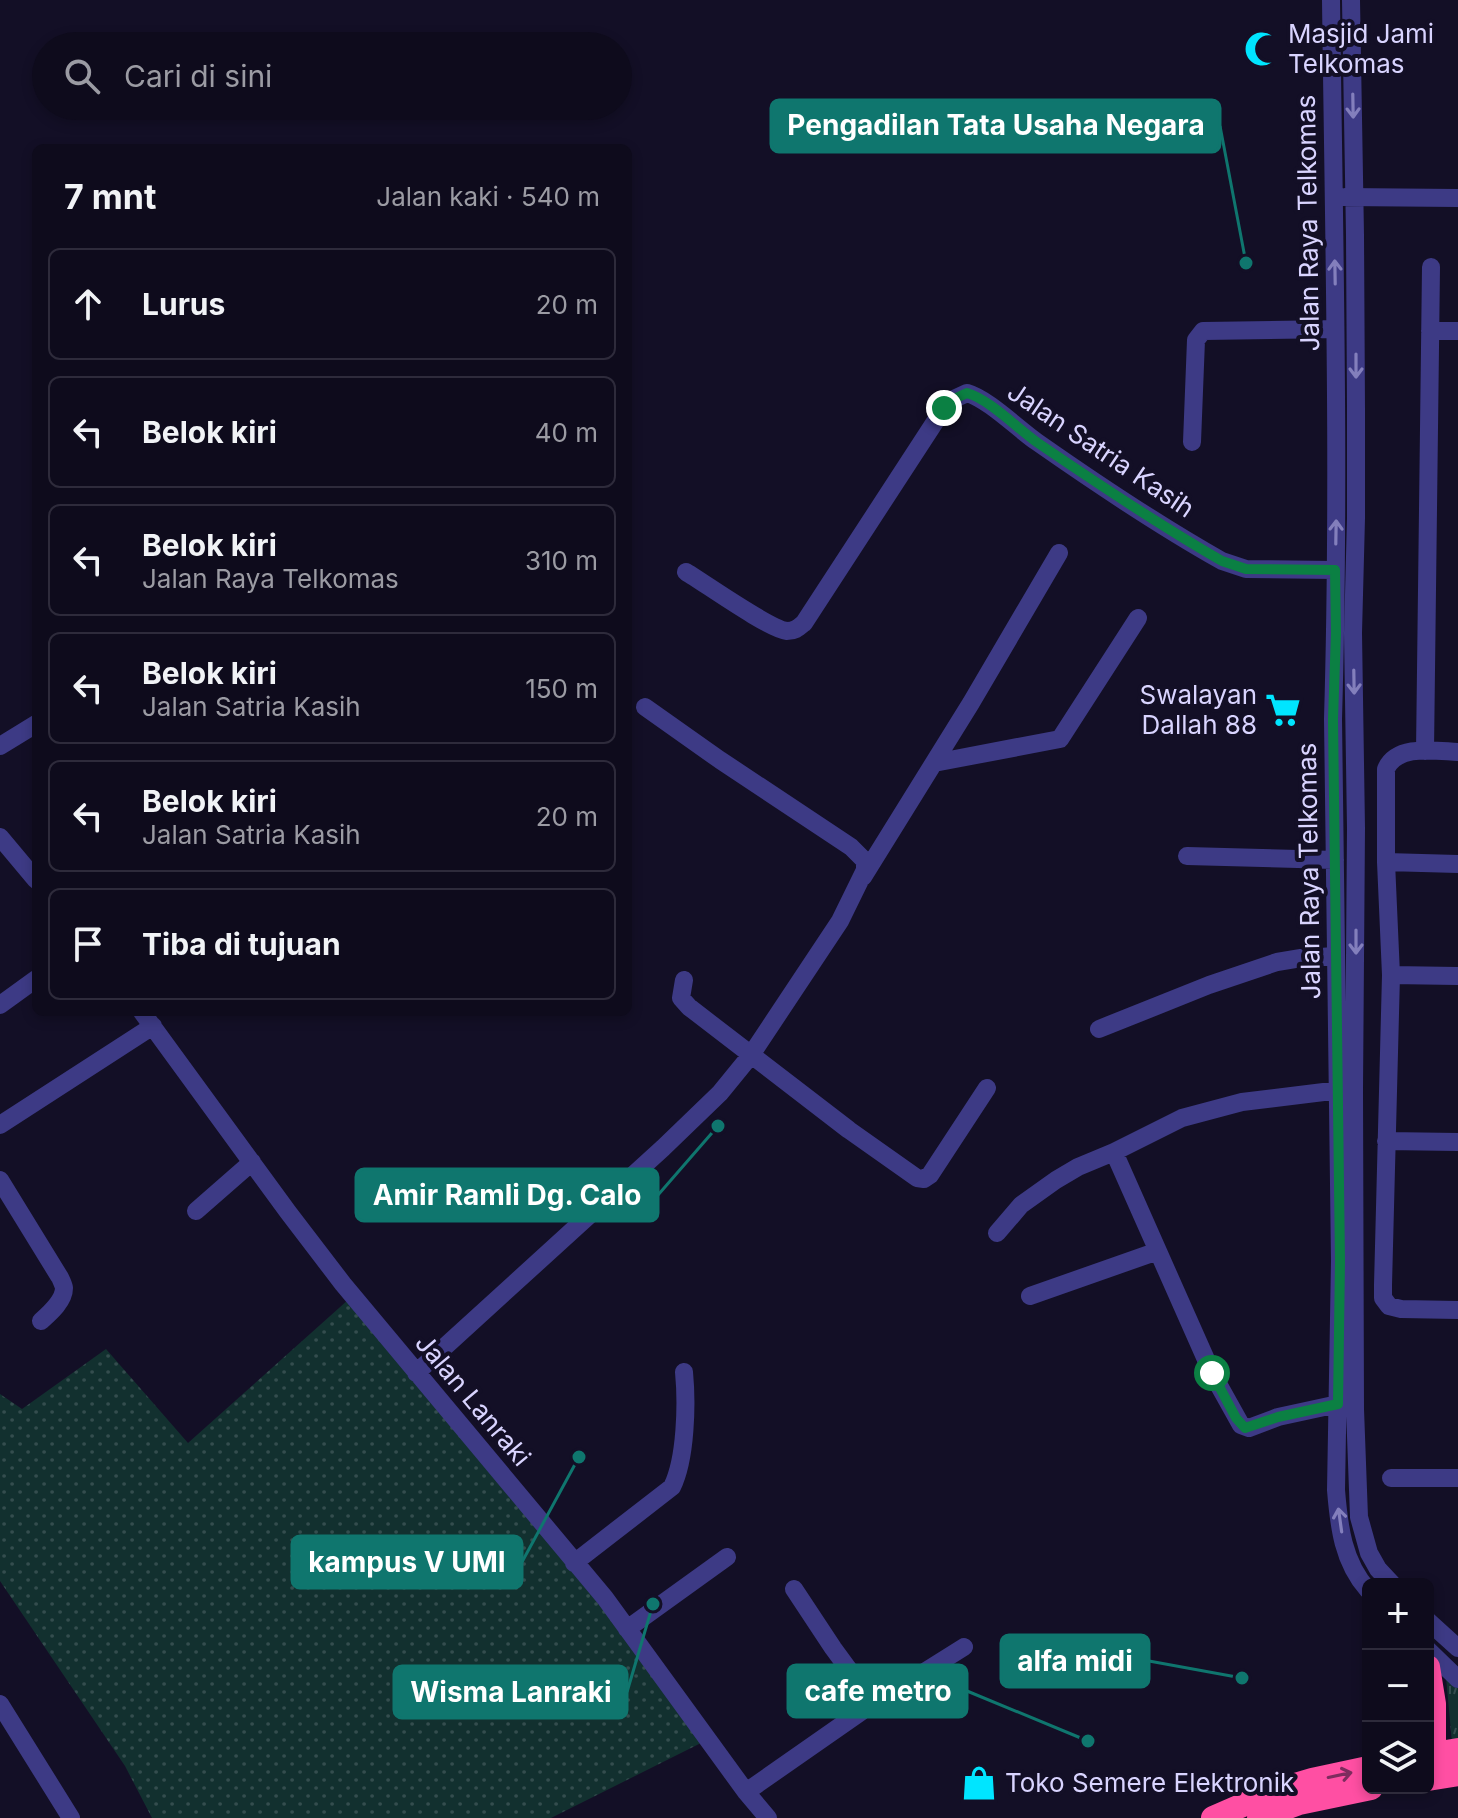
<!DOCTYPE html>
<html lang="id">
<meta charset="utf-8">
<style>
:root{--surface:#0e0b1c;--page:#171425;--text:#f1f3f6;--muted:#9b9ba3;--line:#2e2b3b}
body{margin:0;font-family:Inter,sans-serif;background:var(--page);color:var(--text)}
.controls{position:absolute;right:24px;bottom:24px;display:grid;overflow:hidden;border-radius:12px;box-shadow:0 4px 12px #0003}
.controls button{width:72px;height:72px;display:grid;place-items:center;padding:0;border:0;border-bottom:2px solid var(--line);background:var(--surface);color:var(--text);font:40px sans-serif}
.stop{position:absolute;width:24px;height:24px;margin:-18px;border:6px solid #0b8043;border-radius:50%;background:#fff}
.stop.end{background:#0b8043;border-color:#fff;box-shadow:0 2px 8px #0008}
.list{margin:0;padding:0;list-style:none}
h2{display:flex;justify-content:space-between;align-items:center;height:104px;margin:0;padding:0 32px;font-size:34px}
h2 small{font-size:26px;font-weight:400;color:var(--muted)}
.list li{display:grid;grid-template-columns:52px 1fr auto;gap:24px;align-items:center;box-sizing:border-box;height:112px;margin:0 16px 16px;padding:0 16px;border:2px solid var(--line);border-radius:12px}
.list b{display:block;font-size:30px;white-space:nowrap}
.list p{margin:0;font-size:26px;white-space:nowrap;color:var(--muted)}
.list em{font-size:26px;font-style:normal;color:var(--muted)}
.icon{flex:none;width:44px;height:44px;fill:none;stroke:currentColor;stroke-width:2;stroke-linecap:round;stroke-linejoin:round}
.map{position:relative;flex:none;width:1458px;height:1818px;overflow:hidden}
.search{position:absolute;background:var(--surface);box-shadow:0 4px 12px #0003;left:32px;top:32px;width:600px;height:88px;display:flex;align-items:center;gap:20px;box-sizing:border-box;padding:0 28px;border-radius:44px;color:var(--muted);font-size:30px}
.panel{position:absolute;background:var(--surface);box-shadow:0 4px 12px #0003;left:32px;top:144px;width:600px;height:872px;border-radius:12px}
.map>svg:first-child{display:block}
.grass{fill:url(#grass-dots)}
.park{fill:url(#park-tufts)}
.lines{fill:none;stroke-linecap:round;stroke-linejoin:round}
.minor{stroke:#3d3a85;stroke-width:18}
.highway{stroke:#ff4fa3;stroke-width:24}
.oneway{stroke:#837fbc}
.oneway2{stroke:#7d2c5e}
.route{stroke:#0b8043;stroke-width:10}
.labels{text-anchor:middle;stroke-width:8;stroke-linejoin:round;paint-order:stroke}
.poi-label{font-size:26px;fill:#d9d4ff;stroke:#130f26;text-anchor:start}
.street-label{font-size:26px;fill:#d9d4ff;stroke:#130f26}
.leader{fill:none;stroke:#0f766e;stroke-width:3}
.callout-dot{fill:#0f766e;stroke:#130f26;stroke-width:3}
.callout{fill:#0f766e;stroke:#0f766e;stroke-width:3}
.callout-label{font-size:28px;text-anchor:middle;font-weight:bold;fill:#fff}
</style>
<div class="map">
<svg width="1458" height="1818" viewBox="0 0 1458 1818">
<defs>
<pattern id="grass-dots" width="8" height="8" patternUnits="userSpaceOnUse" patternTransform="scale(2)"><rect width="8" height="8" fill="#12302f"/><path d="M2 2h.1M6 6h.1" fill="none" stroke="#344d4e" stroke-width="1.8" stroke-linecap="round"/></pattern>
<pattern id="park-tufts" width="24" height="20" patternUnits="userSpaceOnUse" patternTransform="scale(2)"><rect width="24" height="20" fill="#12302f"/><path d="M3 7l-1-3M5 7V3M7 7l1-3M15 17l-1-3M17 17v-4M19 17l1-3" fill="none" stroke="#344d4e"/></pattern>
</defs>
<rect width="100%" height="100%" fill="#130f26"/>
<path class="grass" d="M358 1291 579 1570 701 1743 551 1818H152L125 1766 0 1581V1394L22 1409 106 1349 188 1443Z"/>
<path class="park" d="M1445 1666 1458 1682V1741L1452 1743Z"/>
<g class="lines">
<path class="minor" d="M1331 0C1334 240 1340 479 1333 719L1340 1261 1336 1490C1339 1527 1343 1562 1368 1590
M1351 0 1355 235 1356 408V518L1353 633 1356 828 1354 1089 1355 1409 1359 1517 1369 1553 1378 1569 1392 1584
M1345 197 1458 198
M1430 331H1458
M1192 442 1196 340 1203 331 1335 329
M686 572C706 584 769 629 787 631 795 631 798 628 804 623L944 408 954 399 967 393C988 399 1017 428 1037 442 1097 484 1158 525 1222 561L1246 569 1335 570
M0 746 36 724
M1425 751 1431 267
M1458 752C1435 751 1397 744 1386 769V862L1391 975 1383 1285V1298L1389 1306 1401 1309 1458 1310
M934 763 1060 739 1138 618
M0 837 36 880
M1187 856 1335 860
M1386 862 1458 864
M863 877 971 703 1059 553
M1391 975 1458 976
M684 980 681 998 689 1007 849 1130 917 1178 924 1179 930 1175 987 1088
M0 1005 36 979
M142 1012 288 1212 343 1284 605 1598 746 1792 768 1818
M1099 1029 1209 985 1277 962 1301 958 1336 956
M0 1125 153 1026
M1386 1141 1458 1142
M1114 1152 1212 1373 1241 1425 1249 1428 1278 1417 1338 1404
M0 1180 59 1276C60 1277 64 1286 64 1288 64 1301 50 1313 41 1321
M196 1211 252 1162
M997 1233 1021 1205 1056 1180 1078 1167 1114 1152 1182 1118 1242 1102 1348 1089
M1030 1296 1158 1251
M416 1373 663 1148 720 1093 751 1055 840 921 865 870V861L851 847 720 760 645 707
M1391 1478H1458
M574 1563 672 1487C686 1459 687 1403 684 1372
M794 1589 833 1648 874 1704
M1428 1621 1458 1648
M627 1629 727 1557
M1428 1650 1458 1679
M0 1704 71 1818
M746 1792 862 1711 964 1647"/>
<path class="highway" d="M1428 1667 1434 1704V1753
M1428 1755 1458 1750
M1428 1779 1458 1774
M1213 1818 1275 1791 1312 1780 1368 1768
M1259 1818 1299 1803 1371 1788"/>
</g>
<defs><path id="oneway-shaft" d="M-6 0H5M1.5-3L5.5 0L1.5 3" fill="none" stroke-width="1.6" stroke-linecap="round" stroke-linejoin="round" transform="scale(2)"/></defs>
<g class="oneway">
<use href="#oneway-shaft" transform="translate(1353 106) rotate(89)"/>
<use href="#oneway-shaft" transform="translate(1335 272) rotate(-91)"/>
<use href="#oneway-shaft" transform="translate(1356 366) rotate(90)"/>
<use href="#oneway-shaft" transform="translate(1336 532) rotate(-89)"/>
<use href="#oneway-shaft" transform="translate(1354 682) rotate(89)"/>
<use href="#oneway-shaft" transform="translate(1356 942) rotate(90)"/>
<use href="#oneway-shaft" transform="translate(1340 1520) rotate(-98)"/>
</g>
<use class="oneway2" href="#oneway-shaft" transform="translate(1340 1775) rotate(-12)"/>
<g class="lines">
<path class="route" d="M944 408 954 399 967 393C989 399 1018 429 1038 443 1098 484 1159 525 1222 561L1246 569 1335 570 1336 633 1333 719 1340 1261 1338 1404 1278 1417 1245 1428 1236 1418 1212 1373"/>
</g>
<defs>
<g id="mosque-bare" transform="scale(2.76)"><path d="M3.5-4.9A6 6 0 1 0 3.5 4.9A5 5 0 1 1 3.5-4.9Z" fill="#00e5ff" stroke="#130f26" stroke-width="2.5" paint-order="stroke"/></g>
<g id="supermarket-bare" transform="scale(2.76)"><path d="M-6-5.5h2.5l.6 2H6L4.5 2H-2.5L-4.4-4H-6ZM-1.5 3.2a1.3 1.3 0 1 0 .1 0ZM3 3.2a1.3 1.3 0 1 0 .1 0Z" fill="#00e5ff" stroke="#130f26" stroke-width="2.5" paint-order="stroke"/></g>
<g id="shop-bare" transform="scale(2.76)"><path d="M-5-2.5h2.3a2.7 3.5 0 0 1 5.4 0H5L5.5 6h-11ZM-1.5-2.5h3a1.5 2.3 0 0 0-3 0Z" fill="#00e5ff" stroke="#130f26" stroke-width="2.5" paint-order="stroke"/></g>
</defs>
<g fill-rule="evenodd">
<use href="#mosque-bare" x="1262" y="49"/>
<use href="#supermarket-bare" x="1283" y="710"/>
<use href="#shop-bare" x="979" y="1783"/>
</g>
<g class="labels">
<g class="poi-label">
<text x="1288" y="43">Masjid Jami<tspan x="1288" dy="30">Telkomas</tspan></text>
<text x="1257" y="704" text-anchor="end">Swalayan<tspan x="1257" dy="30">Dallah 88</tspan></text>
<text x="1005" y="1792">Toko Semere Elektronik</text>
</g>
<g class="street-label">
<text transform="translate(1308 223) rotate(-91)" y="9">Jalan Raya Telkomas</text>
<text transform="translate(1101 450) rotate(34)" y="9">Jalan Satria Kasih</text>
<text transform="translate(1309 871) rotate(-91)" y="9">Jalan Raya Telkomas</text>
<text transform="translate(473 1400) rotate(50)" y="9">Jalan Lanraki</text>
</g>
</g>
<path class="leader" d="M1246 263L1220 126M718 1126L658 1195M579 1457L522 1562M1242 1678L1149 1661M1088 1741L967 1691M653 1604L627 1692"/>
<g class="callout-dot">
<circle cx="1246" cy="263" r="8"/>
<circle cx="718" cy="1126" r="8"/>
<circle cx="579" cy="1457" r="8"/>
<circle cx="1242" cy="1678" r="8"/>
<circle cx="1088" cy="1741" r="8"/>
<circle cx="653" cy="1604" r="8"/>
</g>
<g class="callout">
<rect x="771" y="100" width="449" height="52" rx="8"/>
<rect x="356" y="1169" width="302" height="52" rx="8"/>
<rect x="292" y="1536" width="230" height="52" rx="8"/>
<rect x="1001" y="1635" width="148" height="52" rx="8"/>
<rect x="788" y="1665" width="179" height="52" rx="8"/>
<rect x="394" y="1666" width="233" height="52" rx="8"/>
</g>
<g class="callout-label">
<text x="996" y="135">Pengadilan Tata Usaha Negara</text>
<text x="507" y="1205">Amir Ramli Dg. Calo</text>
<text x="407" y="1572">kampus V UMI</text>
<text x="1075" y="1671">alfa midi</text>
<text x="878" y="1701">cafe metro</text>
<text x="511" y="1702">Wisma Lanraki</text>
</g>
</svg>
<div class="controls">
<button>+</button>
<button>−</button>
<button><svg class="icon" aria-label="layers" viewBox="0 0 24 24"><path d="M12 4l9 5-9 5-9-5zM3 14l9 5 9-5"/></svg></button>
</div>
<div class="stop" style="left:1212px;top:1373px"></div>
<div class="stop end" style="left:944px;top:408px"></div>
<div class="search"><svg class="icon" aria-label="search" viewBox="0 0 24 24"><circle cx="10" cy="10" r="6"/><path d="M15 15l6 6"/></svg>Cari di sini</div>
<section class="panel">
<h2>7 mnt<small>Jalan kaki · 540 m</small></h2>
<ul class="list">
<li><svg class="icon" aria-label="ahead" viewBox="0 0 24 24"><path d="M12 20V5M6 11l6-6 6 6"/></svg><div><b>Lurus</b></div><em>20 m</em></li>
<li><svg class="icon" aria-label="left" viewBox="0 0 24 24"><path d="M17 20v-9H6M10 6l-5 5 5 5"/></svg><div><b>Belok kiri</b></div><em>40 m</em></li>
<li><svg class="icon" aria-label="left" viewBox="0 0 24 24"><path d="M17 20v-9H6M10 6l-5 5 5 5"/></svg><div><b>Belok kiri</b><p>Jalan Raya Telkomas</p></div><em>310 m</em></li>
<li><svg class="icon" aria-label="left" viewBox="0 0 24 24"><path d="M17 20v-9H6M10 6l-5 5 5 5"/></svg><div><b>Belok kiri</b><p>Jalan Satria Kasih</p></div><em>150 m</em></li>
<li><svg class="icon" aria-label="left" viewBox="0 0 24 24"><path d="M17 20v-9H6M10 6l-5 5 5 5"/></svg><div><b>Belok kiri</b><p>Jalan Satria Kasih</p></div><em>20 m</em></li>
<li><svg class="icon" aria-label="arrive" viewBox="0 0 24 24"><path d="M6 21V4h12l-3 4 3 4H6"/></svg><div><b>Tiba di tujuan</b></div></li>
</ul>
</section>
</div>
